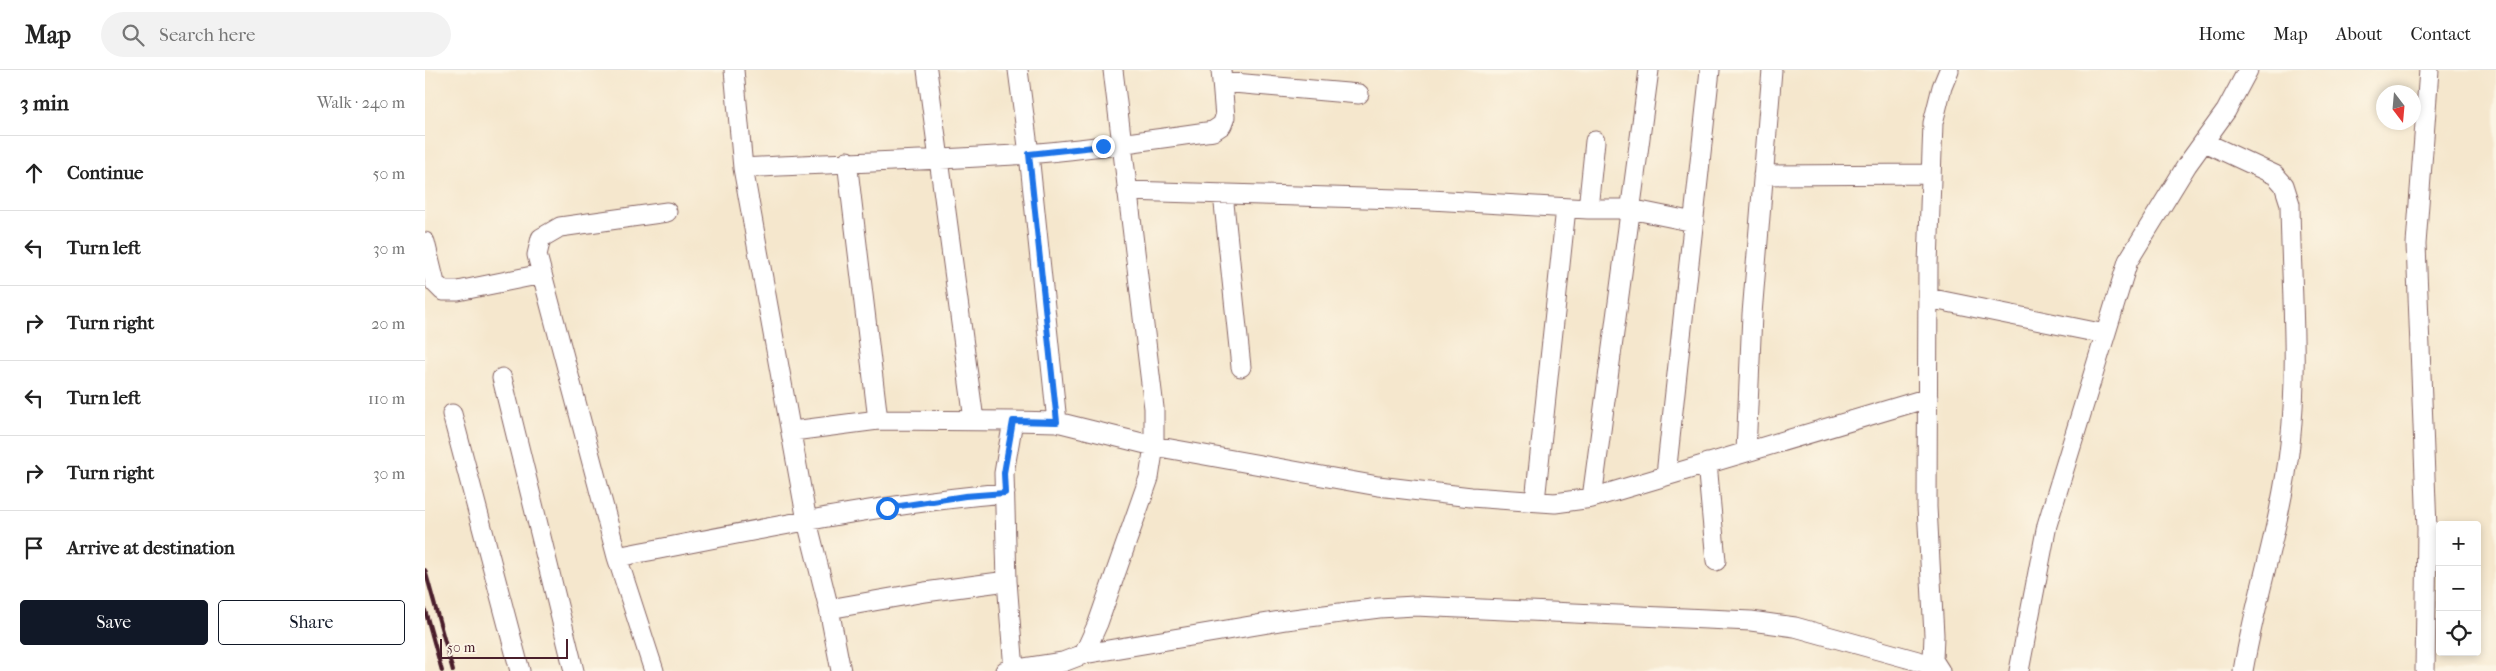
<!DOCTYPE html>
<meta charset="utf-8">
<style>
:root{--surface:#fff;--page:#f2f2f2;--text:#222;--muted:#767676;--line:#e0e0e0;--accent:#111827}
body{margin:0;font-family:"IM FELL French Canon",serif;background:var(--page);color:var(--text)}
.controls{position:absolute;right:15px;bottom:15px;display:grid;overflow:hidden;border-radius:5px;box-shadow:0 2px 8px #0003}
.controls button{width:45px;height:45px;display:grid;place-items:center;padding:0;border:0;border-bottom:1px solid var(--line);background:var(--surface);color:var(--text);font:25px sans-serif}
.compass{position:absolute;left:1951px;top:15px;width:45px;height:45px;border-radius:50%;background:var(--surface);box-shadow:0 2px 8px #0003;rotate:164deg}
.scale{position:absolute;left:15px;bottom:12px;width:128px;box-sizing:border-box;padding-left:5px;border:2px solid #4a1f2b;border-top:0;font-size:14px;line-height:18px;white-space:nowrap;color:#4a1f2b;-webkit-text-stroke:4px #fcf5e5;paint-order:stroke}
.stop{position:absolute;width:15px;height:15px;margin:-11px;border:4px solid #1a73e8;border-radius:50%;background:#fff}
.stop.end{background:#1a73e8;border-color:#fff;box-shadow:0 1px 5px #0008}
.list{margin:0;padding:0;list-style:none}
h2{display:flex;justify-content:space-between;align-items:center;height:65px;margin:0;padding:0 20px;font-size:21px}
h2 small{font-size:16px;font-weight:400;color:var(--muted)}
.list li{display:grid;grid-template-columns:32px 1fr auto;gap:15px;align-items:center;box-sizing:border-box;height:75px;padding:0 20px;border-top:1px solid var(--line)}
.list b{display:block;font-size:19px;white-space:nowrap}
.list em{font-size:16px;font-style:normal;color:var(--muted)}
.actions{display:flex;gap:10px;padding:15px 20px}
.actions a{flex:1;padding:11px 0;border:1px solid var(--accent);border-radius:5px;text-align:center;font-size:18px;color:var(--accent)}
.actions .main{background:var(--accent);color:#fff}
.icon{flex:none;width:28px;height:28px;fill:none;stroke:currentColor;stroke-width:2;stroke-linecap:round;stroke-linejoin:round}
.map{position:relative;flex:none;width:2071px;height:601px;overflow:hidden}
header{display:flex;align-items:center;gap:30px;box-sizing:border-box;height:70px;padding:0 25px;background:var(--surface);border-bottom:1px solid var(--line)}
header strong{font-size:24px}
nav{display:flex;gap:28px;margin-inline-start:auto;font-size:18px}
.search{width:350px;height:45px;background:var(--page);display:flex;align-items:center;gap:12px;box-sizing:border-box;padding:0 18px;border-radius:28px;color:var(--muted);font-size:19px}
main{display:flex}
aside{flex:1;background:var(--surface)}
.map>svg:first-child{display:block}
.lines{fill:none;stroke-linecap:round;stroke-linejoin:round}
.minor-casing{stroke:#866564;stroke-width:21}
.minor{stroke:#fff;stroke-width:19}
.rail{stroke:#4a1f2b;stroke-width:4}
.route{stroke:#1a73e8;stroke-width:6}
</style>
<header>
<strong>Map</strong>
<div class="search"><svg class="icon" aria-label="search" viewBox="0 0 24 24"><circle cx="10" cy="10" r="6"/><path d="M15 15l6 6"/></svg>Search here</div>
<nav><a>Home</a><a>Map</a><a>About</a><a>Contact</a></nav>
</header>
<main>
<aside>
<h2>3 min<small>Walk · 240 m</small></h2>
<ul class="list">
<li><svg class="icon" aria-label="ahead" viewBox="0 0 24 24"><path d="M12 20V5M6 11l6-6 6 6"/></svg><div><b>Continue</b></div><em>50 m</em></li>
<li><svg class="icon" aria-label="left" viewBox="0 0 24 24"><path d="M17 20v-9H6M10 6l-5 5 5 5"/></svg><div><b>Turn left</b></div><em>30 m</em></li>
<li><svg class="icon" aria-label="right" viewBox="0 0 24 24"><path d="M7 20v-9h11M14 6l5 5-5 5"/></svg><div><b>Turn right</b></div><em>20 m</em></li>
<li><svg class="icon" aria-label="left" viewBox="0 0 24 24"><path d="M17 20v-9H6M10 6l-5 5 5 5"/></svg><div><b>Turn left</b></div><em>110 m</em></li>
<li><svg class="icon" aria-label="right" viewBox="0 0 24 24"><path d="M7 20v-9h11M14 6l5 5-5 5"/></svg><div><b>Turn right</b></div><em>30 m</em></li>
<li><svg class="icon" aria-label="arrive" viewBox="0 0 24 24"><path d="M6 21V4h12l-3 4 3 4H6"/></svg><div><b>Arrive at destination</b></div></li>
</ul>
<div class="actions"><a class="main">Save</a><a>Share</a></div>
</aside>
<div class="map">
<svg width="2071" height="601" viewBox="0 0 2071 601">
<rect width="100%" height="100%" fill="#fcf5e5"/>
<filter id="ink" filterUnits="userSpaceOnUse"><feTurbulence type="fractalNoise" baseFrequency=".02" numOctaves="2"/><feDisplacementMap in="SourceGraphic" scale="10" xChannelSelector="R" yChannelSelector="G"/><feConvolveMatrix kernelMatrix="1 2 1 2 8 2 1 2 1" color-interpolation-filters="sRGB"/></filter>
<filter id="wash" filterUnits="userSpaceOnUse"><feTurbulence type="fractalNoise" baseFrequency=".0096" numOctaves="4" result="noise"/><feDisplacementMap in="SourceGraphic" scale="20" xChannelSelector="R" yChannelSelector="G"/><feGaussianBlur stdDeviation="1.12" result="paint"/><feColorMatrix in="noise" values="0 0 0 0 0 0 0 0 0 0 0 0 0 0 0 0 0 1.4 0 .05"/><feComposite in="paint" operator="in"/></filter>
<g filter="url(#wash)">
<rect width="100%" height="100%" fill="#f5e7cd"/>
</g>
<g filter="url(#ink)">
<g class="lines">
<g class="minor-casing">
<path id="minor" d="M309 0 318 98 382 451 404 539 416 601
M502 0 549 350
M593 0 604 84 632 352
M797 12 934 24
M1779 72 1850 105 1859 115 1865 134C1866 213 1874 295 1865 374 1857 450 1831 525 1818 601
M422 91 453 350
M318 98C413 92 508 91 603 84 665 79 726 70 788 61L797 55 800 47 796 0
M1338 105 1506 104
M702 121 1006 130 1163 139H1205L1269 152
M798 124 816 297
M1163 139 1170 71
M0 172 10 213 18 221H33L117 204
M1503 228 1680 264
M77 308 149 601
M27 344 95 601
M588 351 632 352 729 376 953 416 1046 427 1130 433 1167 428 1503 328
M368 361 453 350 588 351 579 403 582 511 589 600
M1321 382 1327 244 1347 0
M1282 393 1291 491
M1241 405 1285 0
M1167 428 1224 0
M1110 431 1141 138
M192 487C320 463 449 434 580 423
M404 539 500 522 582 511
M659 584 861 550 954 538 990 536 1326 551 1370 557 1511 596
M229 601 192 487 112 185 116 168 135 157 242 142
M580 601 638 592 659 584 673 553 724 408 729 376V338L688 0
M1515 601 1508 590 1509 565 1502 437 1503 194 1508 53 1517 17 1524 0
M1594 601 1622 455 1703 191 1762 95 1801 41 1823 0
M2000 601 2002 459 1991 174 2004 0"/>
</g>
<use href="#minor" class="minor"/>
<path class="rail" d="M0 500 28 601
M0 540 17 601"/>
</g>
</g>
<g class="lines" filter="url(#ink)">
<path class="route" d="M462 438 540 426 580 423 579 403 588 351 632 352 604 84 678 76"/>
</g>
</svg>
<div class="controls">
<button>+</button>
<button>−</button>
<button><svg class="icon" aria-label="locate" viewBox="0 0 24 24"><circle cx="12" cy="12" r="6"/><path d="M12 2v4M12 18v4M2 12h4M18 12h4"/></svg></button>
</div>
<svg class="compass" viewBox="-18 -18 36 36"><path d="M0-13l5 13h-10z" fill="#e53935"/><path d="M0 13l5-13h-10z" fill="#767676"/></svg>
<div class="scale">50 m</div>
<div class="stop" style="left:462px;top:438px"></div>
<div class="stop end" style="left:678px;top:76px"></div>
</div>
</main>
